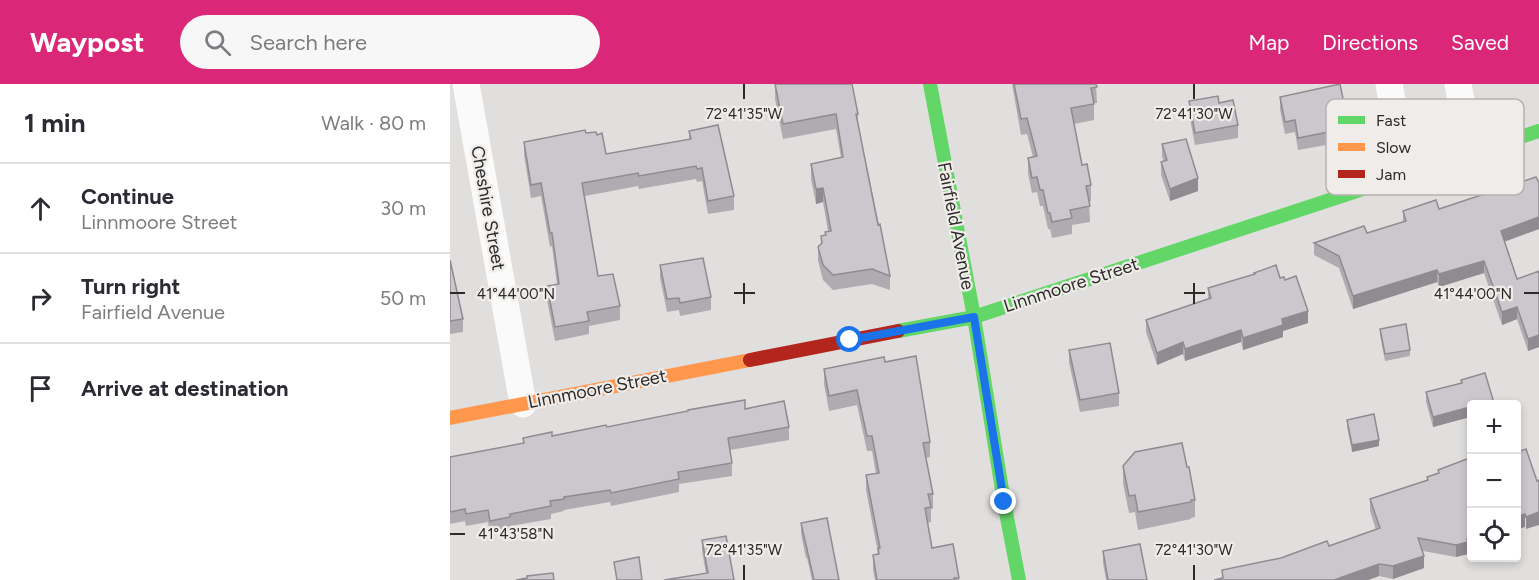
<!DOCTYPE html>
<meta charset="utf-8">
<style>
:root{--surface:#fff;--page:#f7f7f7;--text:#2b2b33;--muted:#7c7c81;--line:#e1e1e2;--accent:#db2777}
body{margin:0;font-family:Figtree,sans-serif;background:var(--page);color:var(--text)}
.controls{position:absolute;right:18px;bottom:18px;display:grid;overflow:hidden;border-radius:6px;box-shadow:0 3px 9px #0003}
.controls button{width:54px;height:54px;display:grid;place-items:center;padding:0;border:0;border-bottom:2px solid var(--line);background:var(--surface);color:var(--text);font:30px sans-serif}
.stop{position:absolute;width:18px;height:18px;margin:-14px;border:4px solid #1a73e8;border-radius:50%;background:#fff}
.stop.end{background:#1a73e8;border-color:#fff;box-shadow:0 2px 6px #0008}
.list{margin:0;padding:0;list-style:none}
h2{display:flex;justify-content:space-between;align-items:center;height:78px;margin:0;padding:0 24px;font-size:26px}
h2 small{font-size:20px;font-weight:400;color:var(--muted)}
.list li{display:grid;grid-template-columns:39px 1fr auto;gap:18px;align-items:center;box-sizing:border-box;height:90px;padding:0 24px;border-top:2px solid var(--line)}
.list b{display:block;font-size:22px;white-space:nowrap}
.list p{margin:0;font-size:20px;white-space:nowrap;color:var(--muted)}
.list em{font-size:20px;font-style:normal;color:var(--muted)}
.icon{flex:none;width:33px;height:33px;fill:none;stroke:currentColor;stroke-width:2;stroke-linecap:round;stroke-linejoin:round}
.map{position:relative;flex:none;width:1089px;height:496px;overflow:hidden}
header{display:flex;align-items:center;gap:36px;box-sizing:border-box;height:84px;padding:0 30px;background:var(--accent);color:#fff}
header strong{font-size:28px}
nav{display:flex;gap:33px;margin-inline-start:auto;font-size:21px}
.search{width:420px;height:54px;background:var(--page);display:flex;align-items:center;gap:15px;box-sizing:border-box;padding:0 21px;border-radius:33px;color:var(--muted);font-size:22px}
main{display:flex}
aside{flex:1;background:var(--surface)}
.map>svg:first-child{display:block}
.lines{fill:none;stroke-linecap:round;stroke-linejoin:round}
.street{stroke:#fafafa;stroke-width:27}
.fast{stroke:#63d668;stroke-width:14}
.slow{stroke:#ff974d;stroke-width:14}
.jam{stroke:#b3261e;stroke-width:14}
.wall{fill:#afabb0}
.shaded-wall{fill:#8f8b90}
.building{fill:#ccc7cd;stroke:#8f8b90;stroke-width:1.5}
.route{stroke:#1a73e8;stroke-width:8}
.ticks{fill:none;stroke:#2c2b29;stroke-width:2}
.labels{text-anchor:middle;stroke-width:4.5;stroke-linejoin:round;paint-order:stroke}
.street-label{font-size:18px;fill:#2c2b29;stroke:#efece9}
.key{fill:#efece9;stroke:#b4b2af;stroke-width:1.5}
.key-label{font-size:16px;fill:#2c2b29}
.ticks-label{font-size:15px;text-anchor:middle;fill:#2c2b29;stroke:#efece9;stroke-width:4.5;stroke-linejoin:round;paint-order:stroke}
</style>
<header>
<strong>Waypost</strong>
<div class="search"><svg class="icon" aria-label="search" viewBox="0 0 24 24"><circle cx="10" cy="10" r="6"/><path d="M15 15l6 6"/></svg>Search here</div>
<nav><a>Map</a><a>Directions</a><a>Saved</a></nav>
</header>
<main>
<aside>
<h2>1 min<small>Walk · 80 m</small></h2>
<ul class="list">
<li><svg class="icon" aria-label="ahead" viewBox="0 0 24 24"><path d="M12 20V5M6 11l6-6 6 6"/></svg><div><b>Continue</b><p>Linnmoore Street</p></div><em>30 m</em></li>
<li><svg class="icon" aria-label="right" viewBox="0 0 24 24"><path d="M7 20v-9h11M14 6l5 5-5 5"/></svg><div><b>Turn right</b><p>Fairfield Avenue</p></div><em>50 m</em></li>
<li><svg class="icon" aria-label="arrive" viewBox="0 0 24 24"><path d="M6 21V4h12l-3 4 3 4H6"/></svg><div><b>Arrive at destination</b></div></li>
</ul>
</aside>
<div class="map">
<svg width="1089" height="496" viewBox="0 0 1089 496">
<rect width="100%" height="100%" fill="#e1dfdd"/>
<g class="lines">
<path class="street" d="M16 0 73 320
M939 0 955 91
M1008 0 1021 70"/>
<path class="fast" d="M480 0 524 233 554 418 569 496
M448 247 524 233 1089 47"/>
<path class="slow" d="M0 334 300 276"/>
<path class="jam" d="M300 276 448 247"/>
</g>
<path class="wall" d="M325 0 408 30V41L440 192V206L422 200 383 206 373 196 368 177V163L371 160V152L375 151V148L378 147 373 118 366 120 361 95V80L391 74 386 45 333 55 325 15Z
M562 0H646L647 19H644V36L624 40 632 81 641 101V117L639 118 640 138 622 141V150L602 154 600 145H598L593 122H590L587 108 582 109 578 90V74L583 73 577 50 571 51Z
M830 13 899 44V57L848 66 845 48 835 50 830 26Z
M739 17 769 19 788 41V54L745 61 739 30Z
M239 47 284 112V126L258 130 252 97 247 98 246 95 189 105 188 102 135 112 148 192 170 222V236L139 242V250L105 257 97 216V202L107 200 102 162 100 163 91 112 81 114 74 71V58L136 49 147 51 156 70 239 55Z
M712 60 748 107 720 117 711 91V78L714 77 712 73Z
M989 125 1089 145 1054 157 1067 195 1089 187V263L1078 267 1067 235 1052 241 1034 189 989 203 987 198 903 225 889 184 864 171V159L917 149 953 138V127Z
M0 176 13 235V248L0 250Z
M210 181 261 213V226L230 232 229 226 217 228 210 194Z
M830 194 835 196 858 239 833 247V253L793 266 791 258 735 277 733 270 707 281 696 248V236L758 215V204Z
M930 245 960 266V272L935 277 930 251Z
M619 266 669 309V322L630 328 619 279Z
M435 278 480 358V373L476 374 483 410V425H481V438L477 439 482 464 509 494V496H425L423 486V471L428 469 416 406V391L426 390 422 367H417L407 321 379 327 374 300V285Z
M1011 296 1044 321 1020 335V333L983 343 976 318V308L1011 299Z
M295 325 339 343V356L280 366 282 379V392L229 400V408L161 422 160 418 114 426V427L101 430V435L60 442V445L40 449 38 438 16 442 15 437 0 440V373L73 359V354L102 352 157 343Z
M897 336 929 362 902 368 897 343Z
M1022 373V466L1018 467V470L1006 473 973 467 974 484 943 495 929 492 918 496H764L772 495V486L831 474 879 462 926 446 920 427V415L977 396V393L988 389V386Z
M673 382 737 383 745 416V433L741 434V435L688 446 685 428 679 429 673 399Z
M351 439 389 496H362L357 474H356L351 450Z
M252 456 284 496 256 490 252 467Z
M653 467 697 496H656L653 479Z"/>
<path class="shaded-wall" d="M748 94V107L720 117V105Z
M373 104V118L366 120V105Z
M1089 133V145L1051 159V147Z
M1034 177V189L989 203V190Z
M987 186V198L903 225V212Z
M1067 223V235L1052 241V228Z
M858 227V239L833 247V253L793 266V254L832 235Z
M791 246V258L735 277V265Z
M1089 251V263L1078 267V255Z
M733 258V270L707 281V269Z
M1020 323V333L983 343V333Z
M929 356V362L902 368V361Z
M1089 428V441L1076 445V433Z
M1075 430V443L1066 446V433Z
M1022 453V466L1018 467V470L1006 473V461L1017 455Z
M974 472V484L943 495V482Z
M929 480V492L918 496H884Z"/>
<path class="building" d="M325 0H402L408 30H406L428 141 430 140 440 192 422 185 383 191 373 181 368 163 372 159 371 152 376 151 375 148 381 147 373 104 366 105 361 80 393 73 386 30 333 40Z
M564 0H646L647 3 641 4 644 20 621 24 632 81 637 80 641 101 636 102 640 122 620 126 622 134 602 138 600 129H598L593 106H590L587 93 582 94 578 74 587 72 577 34 571 35Z
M890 0 899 44 848 54 845 36 835 38 830 13Z
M768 12 769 19 783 16 788 41 745 49 739 17Z
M268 41 284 112 258 117 252 84 247 85 246 82 189 92 188 89 132 99 148 192 163 190 170 222 137 228 139 237 105 243 97 202 109 200 102 149H100L91 99 81 101 74 58 135 46 136 49 146 48 147 51 152 49 156 70 241 55 239 47Z
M736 55 748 94 720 105 711 78 717 76 712 60Z
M1086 93 1088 97H1089V133L1051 147 1067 195 1089 187V251L1078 255 1067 223 1052 228 1034 177 989 190 987 186 903 212 889 172 864 159 914 142 917 149 956 137 953 127 986 116 989 125Z
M253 174 261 213 230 219 229 214 217 215 210 181Z
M0 176 13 235 0 237Z
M826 181 830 194 834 193 835 196 846 192 858 227 832 235 833 241 793 254 791 246 735 265 733 258 707 269 696 236 761 214 758 204 805 190 804 189Z
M956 240 960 266 935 270 930 245Z
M660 259 669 309 630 316 619 266Z
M466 272 480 358 473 359 483 410H478L481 423 475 424 482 464 503 460 509 494H504V496H427L423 471 429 470 428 465 430 464 416 391 429 389 422 352H417L407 306 379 312 374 285 434 273 435 278Z
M1035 289 1044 319 1038 321H1022V325L1020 326V323L983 333 976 308 1012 299 1011 296Z
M295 316V325L334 317 339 343 278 354 282 379 228 388 229 395 161 409 160 406 114 413V415L100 417 101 422 60 430V433L40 437 38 426 16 430 15 425 0 428V373L74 359 73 354 102 348V352L156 341 157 343 238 327V326Z
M924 330 929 356 902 361 897 336Z
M732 359 737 383H739L745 416H741V418L688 428 685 411 679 412 673 382 685 368Z
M1066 363 1068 368 1076 365 1087 397 1089 396V428L1076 433 1075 430 1066 433Z
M1022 373V453L1017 455 1018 458 1006 461 968 454 974 472 943 482 929 480 884 496H764L773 494 772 486 831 474 877 457 879 462 930 444 920 415 978 396 977 393 989 389 988 386Z
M377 434 389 496H364L351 439Z
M276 452 284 496H214L258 489 252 456Z
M690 460 697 496H658L653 467Z
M189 473 192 496H167L164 478Z
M103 489 104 496H66L77 494V492Z"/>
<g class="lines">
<path class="route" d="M400 256 524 233 554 418"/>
</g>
<path class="ticks" d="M294 0V15M744 0V15M294 199V220M744 199V220M0 209H15M284 209H305M734 209H755M1074 209H1089M0 450H15M294 481V496M744 481V496"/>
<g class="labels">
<g class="street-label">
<text transform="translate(38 124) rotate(80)" y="6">Cheshire Street</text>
<text transform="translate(506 142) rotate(79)" y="6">Fairfield Avenue</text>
<text transform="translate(621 201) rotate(-18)" y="6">Linnmoore Street</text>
<text transform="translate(147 305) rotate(-11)" y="6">Linnmoore Street</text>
</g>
</g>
<rect x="876" y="15" width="198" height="96" rx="9" class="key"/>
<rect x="888" y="32" width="27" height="8" fill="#63d668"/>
<rect x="888" y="59" width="27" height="8" fill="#ff974d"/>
<rect x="888" y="86" width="27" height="8" fill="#b3261e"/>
<g class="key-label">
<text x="926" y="42">Fast</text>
<text x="926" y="69">Slow</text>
<text x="926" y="96">Jam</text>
</g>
<g class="ticks-label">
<text x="294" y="35">72°41'35"W</text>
<text x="744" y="35">72°41'30"W</text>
<text x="66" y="215">41°44'00"N</text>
<text x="1023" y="215">41°44'00"N</text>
<text x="66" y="455">41°43'58"N</text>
<text x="294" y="471">72°41'35"W</text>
<text x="744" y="471">72°41'30"W</text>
</g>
</svg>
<div class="controls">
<button>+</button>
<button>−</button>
<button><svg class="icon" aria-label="locate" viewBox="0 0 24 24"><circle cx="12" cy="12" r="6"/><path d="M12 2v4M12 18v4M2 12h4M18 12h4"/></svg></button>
</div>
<div class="stop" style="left:400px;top:256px"></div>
<div class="stop end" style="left:554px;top:418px"></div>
</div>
</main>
